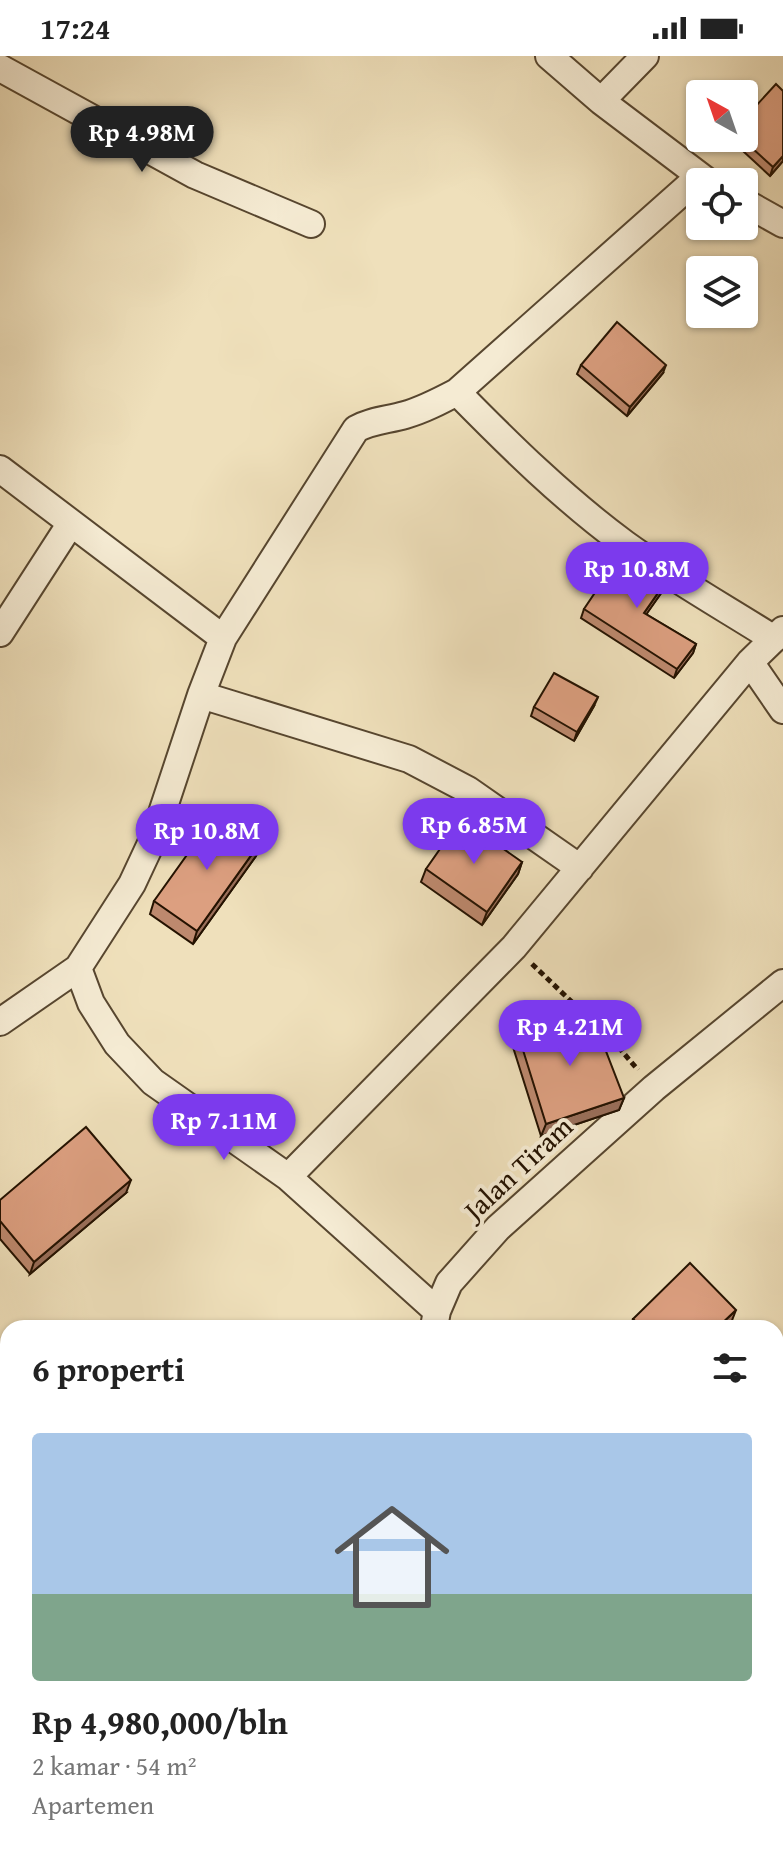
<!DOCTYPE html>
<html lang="id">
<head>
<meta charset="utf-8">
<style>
  :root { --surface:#fff; --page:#f6f6f6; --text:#222; --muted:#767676; --line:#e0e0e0; --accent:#7c3aed }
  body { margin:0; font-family:"Gentium Book Plus",serif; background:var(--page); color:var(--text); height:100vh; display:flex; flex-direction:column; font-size:30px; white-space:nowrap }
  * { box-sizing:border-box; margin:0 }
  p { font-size:26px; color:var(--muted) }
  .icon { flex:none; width:44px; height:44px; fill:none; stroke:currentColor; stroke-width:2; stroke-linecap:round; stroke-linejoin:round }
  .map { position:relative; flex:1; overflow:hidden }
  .side { position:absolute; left:0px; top:1264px; width:784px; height:536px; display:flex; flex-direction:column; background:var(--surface); border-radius:24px 24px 0 0; box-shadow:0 2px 6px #0004 }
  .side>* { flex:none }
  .needle { width:52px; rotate:320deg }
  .tools { position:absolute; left:686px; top:24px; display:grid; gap:16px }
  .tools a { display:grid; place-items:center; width:72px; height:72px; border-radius:8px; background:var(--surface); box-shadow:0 2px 6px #0004; font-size:40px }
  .price { position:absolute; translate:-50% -68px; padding:0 18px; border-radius:28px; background:var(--accent); color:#fff; font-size:26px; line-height:52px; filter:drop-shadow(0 2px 4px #0008) }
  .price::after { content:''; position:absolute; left:50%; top:48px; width:24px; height:18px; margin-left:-12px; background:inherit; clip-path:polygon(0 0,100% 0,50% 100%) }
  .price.current { background:#222; color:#fff }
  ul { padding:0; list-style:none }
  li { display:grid; align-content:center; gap:16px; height:424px; padding:0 32px }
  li+li { border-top:2px solid var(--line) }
  li span { display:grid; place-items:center; height:248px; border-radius:8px; color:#555 }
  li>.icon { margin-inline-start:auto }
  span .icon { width:144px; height:144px; fill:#fffc; stroke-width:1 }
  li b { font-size:34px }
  h2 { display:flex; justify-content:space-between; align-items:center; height:96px; padding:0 32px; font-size:34px }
  .status { display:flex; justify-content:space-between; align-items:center; height:56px; padding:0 40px; background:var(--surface); direction:ltr }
  .status svg { height:22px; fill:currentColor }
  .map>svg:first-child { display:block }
</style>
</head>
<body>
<div class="status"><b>17:24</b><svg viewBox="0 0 49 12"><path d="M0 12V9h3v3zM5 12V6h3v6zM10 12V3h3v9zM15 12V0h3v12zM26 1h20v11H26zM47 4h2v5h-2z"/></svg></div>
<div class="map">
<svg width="783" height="1800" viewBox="0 0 783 1800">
  <rect width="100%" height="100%" fill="#efe0bb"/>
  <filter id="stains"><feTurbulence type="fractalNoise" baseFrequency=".0025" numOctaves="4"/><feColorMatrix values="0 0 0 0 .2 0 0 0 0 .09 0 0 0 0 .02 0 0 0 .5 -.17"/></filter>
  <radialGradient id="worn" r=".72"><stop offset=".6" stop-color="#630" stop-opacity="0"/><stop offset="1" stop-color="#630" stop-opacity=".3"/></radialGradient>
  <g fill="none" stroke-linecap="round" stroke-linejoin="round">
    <defs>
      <path id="minor" d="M549,0L601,45L708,126
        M0,12L195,119L311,168
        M601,45L645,0
        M744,146L783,168
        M457,336C510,390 564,443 625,488C672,522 725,552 774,583
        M0,413L223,582
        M0,577L71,467
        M750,606L783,654
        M201,639L409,703L468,734L580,812
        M78,912L91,947L117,988L153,1026L288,1121L437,1255
        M0,966L78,912L132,828L154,781L201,639L223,582L356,373C372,364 388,364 405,359C423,354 440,345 457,336L699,121
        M288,1121L514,891L750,606L783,574
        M434,1271L437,1255L449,1227L498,1172L654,1032L783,927
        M776,1304L783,1300
        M0,1351L8,1348
        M0,1540L8,1550
        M0,1605L8,1599
        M776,1675L783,1672
        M224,1792L231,1800
        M47,1800L51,1792"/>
    </defs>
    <!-- minor casing -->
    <use href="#minor" stroke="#57462f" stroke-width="30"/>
    <!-- path -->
    <path stroke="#241200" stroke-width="5" stroke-dasharray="6 4" stroke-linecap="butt" d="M532,908L615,987L638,1014"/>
    <!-- minor -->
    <use href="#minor" stroke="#f5ebd3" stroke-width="26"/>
  </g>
  <!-- wall -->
  <path fill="#bd896e" stroke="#241200" stroke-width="2" d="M783,35V105L770,120L730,83V82H744Z
    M581,309L663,317L627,360L577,318Z
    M667,524L664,533L646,558L696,588L693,597L674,622L581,562L584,553Z
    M594,650L574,685L531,660L534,651Z
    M260,787L256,800L193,888L150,858L154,845Z
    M522,806L518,818L482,869L421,826L426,813Z
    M518,978L624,1042L619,1054L541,1080L513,991Z
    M126,1137L30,1218L0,1183V1144Z
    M633,1263L731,1267L726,1272H630Z
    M8,1683V1792H30L26,1800H11L0,1795V1685Z
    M783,1686V1749L776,1724V1689Z"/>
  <!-- shaded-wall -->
  <path fill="#9a6f5a" stroke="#241200" stroke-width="2" d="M783,100V105L770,120L773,111Z
    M666,309L663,317L627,360L630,351Z
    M667,524L664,533L641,566L644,557Z
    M696,588L693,597L674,622L677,613Z
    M598,641L594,650L574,685L577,676Z
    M260,787L256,800L193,888L197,875Z
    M522,806L518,818L482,869L487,856Z
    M624,1042L619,1054L541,1080L546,1068Z
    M131,1124L126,1137L30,1218L34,1206Z
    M736,1254L731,1267L726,1272H717Z
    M642,1792H657L656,1794L646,1800H627Z"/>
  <!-- building -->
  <path fill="#dc9f80" stroke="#241200" stroke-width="2" d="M776,28L783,35V100L773,111L741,82H744V63Z
    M617,266L666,309L630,351L581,309Z
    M623,495L667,524L644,557L696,588L677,613L584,553Z
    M554,617L598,641L577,676L534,651Z
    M217,757L260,787L197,875L154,845Z
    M461,763L522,806L487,856L426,813Z
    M592,959L624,1042L546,1068L518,978Z
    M86,1071L131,1124L34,1206L0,1165V1144Z
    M690,1207L736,1254L717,1272H642L633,1263Z
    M2,1680L8,1683V1784L0,1781V1685Z
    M783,1686V1720L776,1695V1689Z
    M83,1792H160L156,1800H79Z
    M520,1792H642L627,1800H520L517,1794Z"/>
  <g text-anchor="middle" stroke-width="8" stroke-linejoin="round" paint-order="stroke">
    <!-- street labels -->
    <g font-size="28" fill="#241200" stroke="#f5ebd3">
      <text transform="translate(518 1112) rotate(-43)" y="10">Jalan Tiram</text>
    </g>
  </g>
  <rect width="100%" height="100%" filter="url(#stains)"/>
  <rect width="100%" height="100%" fill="url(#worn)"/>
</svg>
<div class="tools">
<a><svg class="needle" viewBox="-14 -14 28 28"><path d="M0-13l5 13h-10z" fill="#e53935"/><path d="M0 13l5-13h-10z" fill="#767676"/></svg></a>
<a><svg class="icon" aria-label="locate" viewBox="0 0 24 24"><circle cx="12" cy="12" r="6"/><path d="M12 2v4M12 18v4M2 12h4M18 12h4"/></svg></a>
<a><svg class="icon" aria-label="layers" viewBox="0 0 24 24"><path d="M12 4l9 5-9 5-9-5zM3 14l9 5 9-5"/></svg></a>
</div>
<b class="price current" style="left:142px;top:118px">Rp 4.98M</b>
<b class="price" style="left:637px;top:554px">Rp 10.8M</b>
<b class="price" style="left:474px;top:810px">Rp 6.85M</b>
<b class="price" style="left:207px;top:816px">Rp 10.8M</b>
<b class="price" style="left:570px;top:1012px">Rp 4.21M</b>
<b class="price" style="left:224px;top:1106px">Rp 7.11M</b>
<section class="side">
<h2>6 properti<svg class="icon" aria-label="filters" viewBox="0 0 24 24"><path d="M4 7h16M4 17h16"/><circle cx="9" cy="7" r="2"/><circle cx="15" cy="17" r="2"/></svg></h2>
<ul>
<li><span style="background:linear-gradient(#a9c7e8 65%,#7fa58c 0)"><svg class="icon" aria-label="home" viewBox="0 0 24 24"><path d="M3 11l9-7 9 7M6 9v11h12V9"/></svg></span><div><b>Rp 4,980,000/bln</b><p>2 kamar · 54 m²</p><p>Apartemen</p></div></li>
</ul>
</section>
</div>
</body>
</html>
